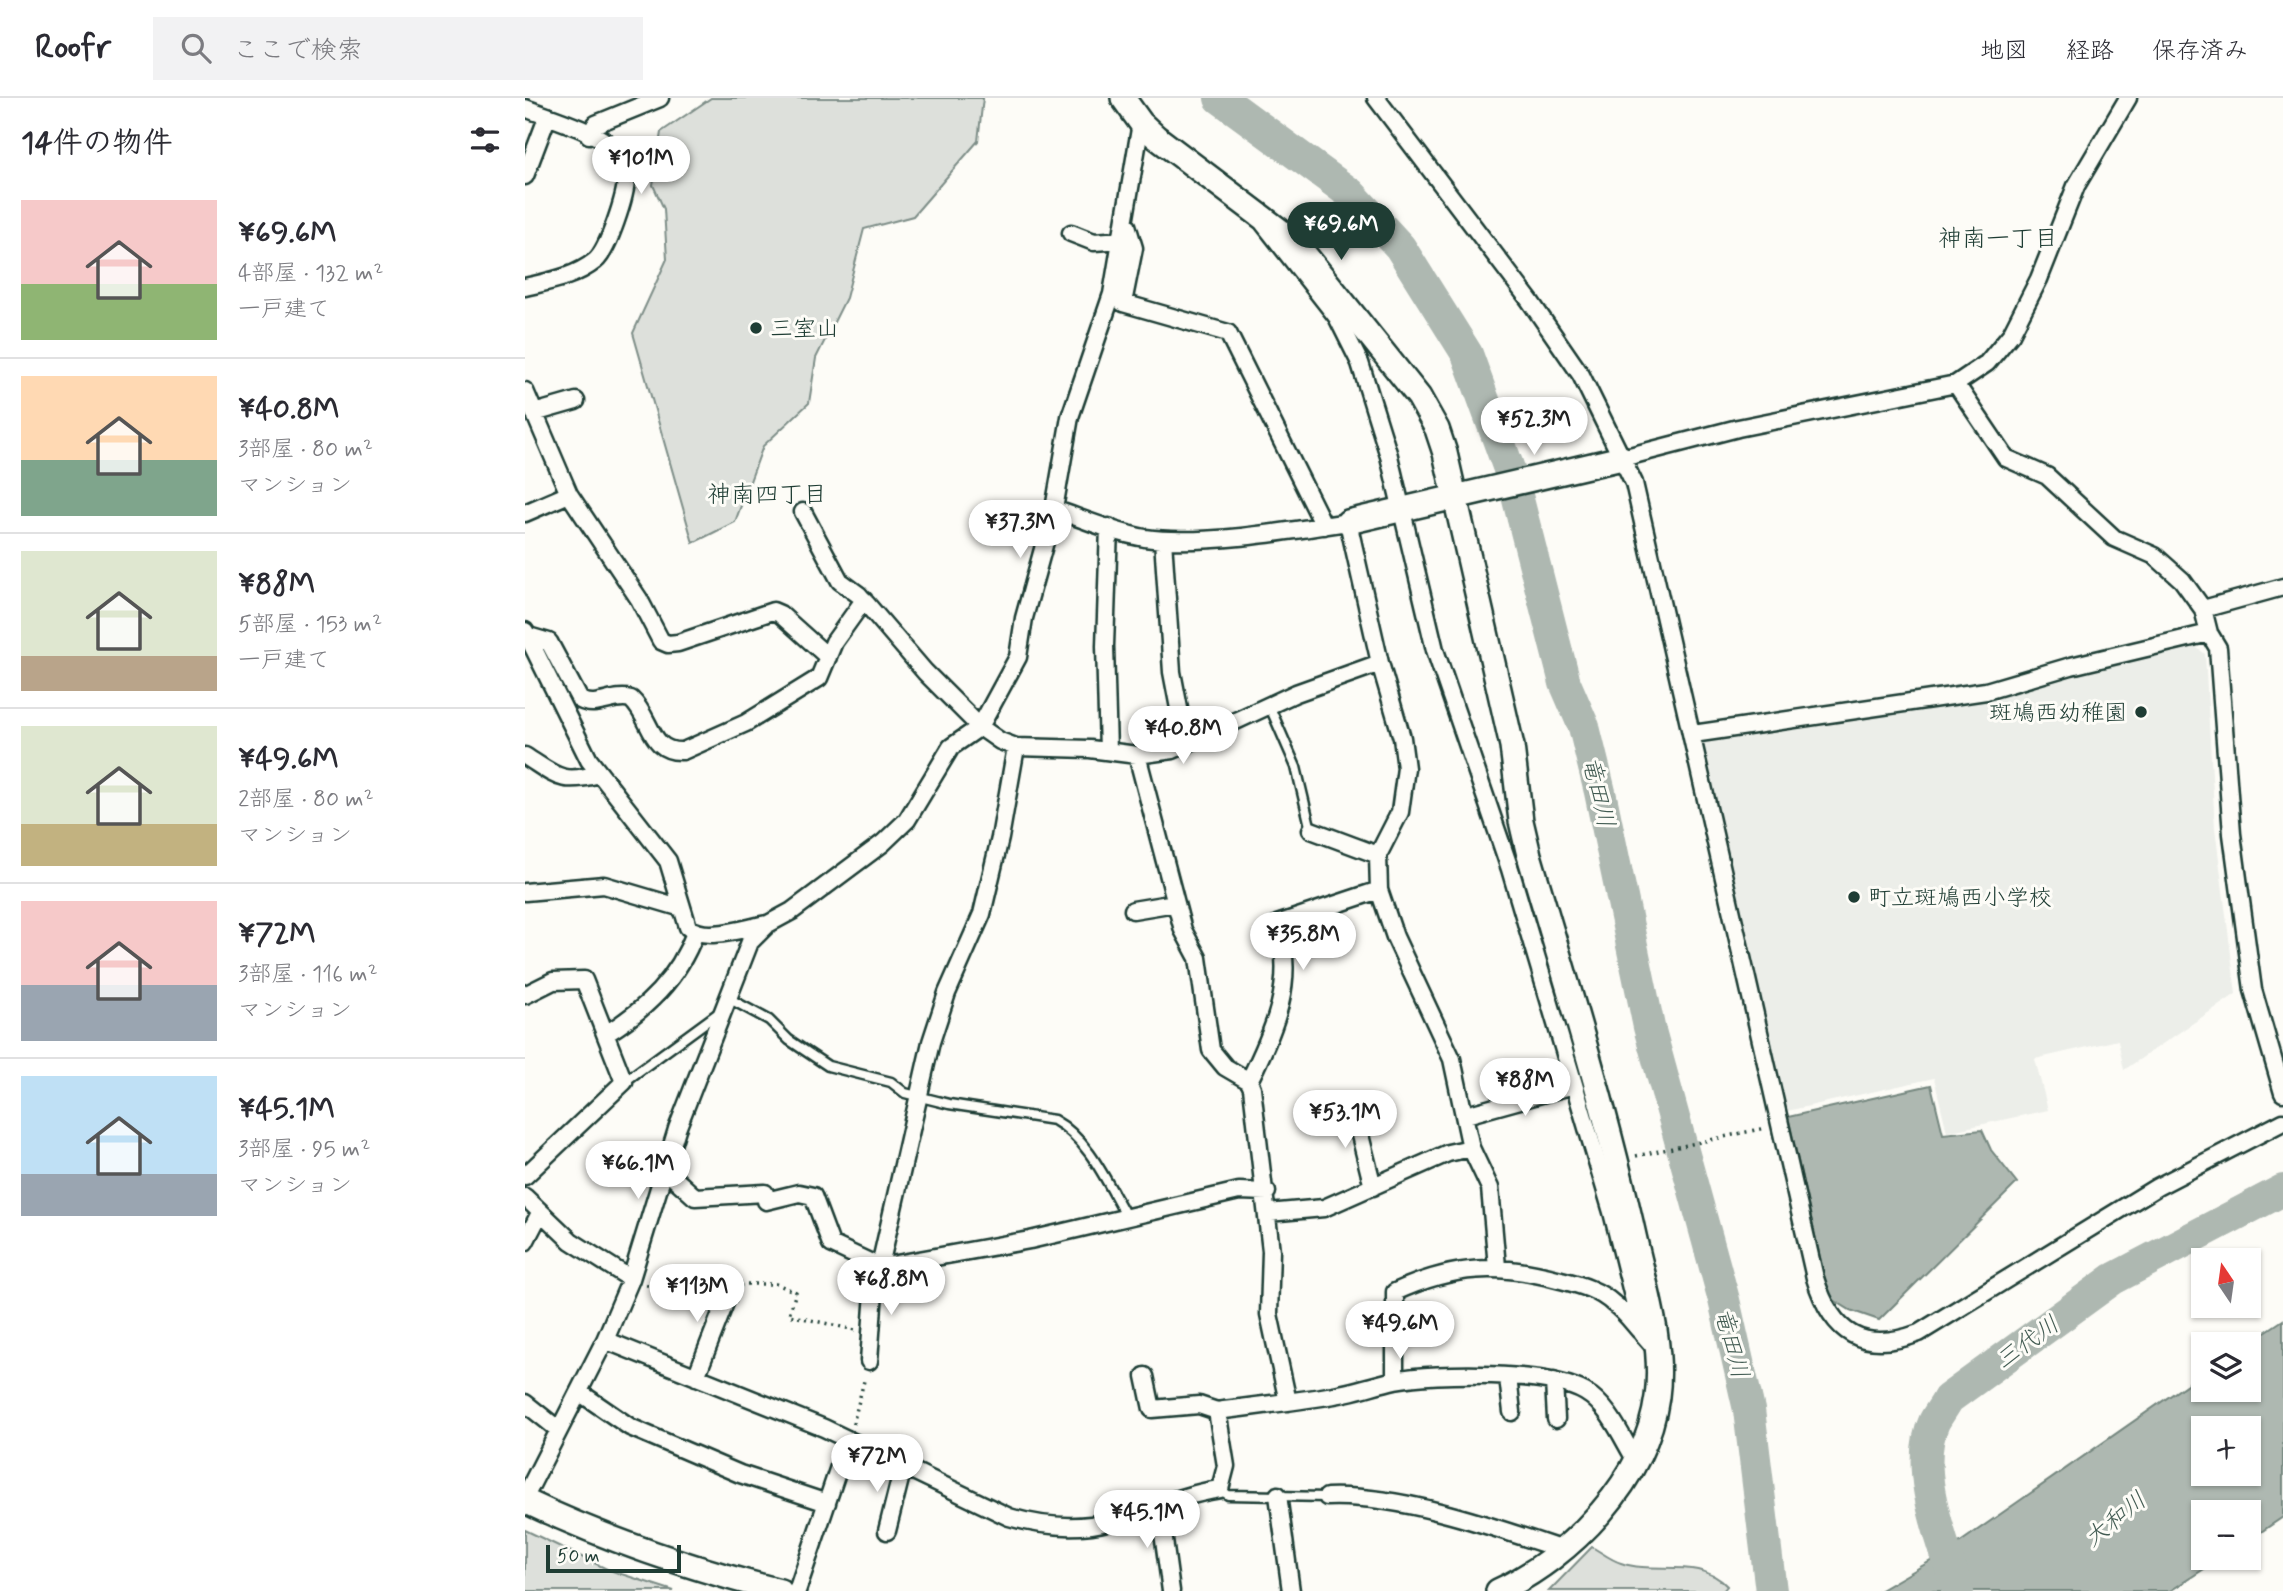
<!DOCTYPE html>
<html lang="ja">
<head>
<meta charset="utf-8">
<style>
  :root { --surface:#fff; --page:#f2f2f3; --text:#2b2b33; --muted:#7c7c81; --line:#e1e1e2; --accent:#1f3d34 }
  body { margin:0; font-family:Mynerve,"Klee One",sans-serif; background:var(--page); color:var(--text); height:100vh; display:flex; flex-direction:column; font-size:26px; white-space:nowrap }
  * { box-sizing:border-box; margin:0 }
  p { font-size:23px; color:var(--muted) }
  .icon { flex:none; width:38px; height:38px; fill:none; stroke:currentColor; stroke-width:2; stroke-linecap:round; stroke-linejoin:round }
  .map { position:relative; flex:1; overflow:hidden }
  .side { display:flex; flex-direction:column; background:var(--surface); width:525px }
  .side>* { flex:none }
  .needle { width:46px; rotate:347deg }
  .tools { position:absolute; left:1666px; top:1150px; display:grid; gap:14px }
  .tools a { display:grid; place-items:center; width:70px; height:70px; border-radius:0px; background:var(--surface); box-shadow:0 2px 5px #0004; font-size:35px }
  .scale { position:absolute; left:21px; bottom:18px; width:135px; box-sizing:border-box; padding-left:7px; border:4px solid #1f3d34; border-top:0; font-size:19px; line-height:24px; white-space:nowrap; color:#1f3d34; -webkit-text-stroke:5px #fdfcf7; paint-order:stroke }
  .price { position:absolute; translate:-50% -60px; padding:0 16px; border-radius:24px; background:#fff; color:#222; font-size:23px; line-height:46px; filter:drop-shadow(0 2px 4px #0008) }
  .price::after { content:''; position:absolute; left:50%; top:42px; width:21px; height:16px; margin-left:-10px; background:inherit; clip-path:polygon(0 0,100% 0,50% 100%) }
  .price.current { background:var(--accent); color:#fff }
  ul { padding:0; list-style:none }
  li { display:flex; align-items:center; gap:21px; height:175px; padding:0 21px }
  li+li { border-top:2px solid var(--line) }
  li span { display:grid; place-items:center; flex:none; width:196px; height:140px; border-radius:0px; color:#555 }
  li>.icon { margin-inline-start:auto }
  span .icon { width:84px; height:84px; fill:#fffc; stroke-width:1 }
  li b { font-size:30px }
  h2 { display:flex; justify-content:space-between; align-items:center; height:84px; padding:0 21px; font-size:30px }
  header { display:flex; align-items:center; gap:42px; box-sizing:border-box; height:98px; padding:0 35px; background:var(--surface); border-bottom:2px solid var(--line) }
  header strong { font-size:33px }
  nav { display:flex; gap:38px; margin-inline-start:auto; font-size:24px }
  .search { width:490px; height:63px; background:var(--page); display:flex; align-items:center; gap:18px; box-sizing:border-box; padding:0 24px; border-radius:0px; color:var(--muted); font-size:26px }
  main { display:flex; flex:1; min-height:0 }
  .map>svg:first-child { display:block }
</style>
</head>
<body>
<header>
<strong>Roofr</strong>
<div class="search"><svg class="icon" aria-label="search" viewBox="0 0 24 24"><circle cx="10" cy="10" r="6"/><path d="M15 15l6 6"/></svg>ここで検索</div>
<nav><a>地図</a><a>経路</a><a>保存済み</a></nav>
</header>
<main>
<section class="side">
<h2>14件の物件<svg class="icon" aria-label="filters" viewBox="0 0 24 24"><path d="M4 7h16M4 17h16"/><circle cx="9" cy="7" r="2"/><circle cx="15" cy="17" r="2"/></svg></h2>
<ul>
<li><span style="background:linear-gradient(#f6c9c9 60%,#8fb573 0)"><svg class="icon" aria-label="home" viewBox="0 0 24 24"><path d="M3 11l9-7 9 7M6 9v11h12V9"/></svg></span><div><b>¥69.6M</b><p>4部屋 · 132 m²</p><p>一戸建て</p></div></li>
<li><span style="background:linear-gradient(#ffd9b3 60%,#7fa58c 0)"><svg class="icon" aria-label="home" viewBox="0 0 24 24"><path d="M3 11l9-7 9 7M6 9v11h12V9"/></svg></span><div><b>¥40.8M</b><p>3部屋 · 80 m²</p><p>マンション</p></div></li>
<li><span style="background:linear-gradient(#dfe7d0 75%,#b9a48a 0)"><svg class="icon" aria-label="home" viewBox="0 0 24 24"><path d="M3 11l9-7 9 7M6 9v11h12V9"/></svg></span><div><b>¥88M</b><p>5部屋 · 153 m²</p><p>一戸建て</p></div></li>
<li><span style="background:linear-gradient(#dfe7d0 70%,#c2b280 0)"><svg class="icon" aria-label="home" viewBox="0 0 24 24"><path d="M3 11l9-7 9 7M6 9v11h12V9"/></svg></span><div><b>¥49.6M</b><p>2部屋 · 80 m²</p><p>マンション</p></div></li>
<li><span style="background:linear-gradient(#f6c9c9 60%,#9aa5b1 0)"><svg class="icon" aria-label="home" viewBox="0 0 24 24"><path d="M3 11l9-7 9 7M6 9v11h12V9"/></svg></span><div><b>¥72M</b><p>3部屋 · 116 m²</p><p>マンション</p></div></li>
<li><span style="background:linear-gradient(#bfe0f5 70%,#9aa5b1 0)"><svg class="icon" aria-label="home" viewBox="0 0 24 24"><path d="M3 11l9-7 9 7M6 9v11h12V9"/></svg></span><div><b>¥45.1M</b><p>3部屋 · 95 m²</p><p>マンション</p></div></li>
</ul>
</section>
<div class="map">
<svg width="1758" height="1493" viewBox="0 0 1758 1493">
  <rect width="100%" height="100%" fill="#fdfcf7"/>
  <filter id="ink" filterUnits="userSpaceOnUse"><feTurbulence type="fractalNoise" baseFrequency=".0143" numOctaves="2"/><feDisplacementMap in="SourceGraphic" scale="14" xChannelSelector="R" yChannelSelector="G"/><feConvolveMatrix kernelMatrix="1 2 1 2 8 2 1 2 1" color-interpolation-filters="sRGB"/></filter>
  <g filter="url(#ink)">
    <!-- built -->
    <path fill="#eceee9" d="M1666,545L1680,556L1690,730L1711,896L1599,972L1593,942L1510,961L1523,1012L1422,1034L1409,980L1262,1013L1177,645L1461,601L1552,573Z"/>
    <!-- green -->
    <path fill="#dde0db" stroke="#7e8e88" stroke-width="2" d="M186,0H458L453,43L388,118L339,131L321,200L291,260L284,305L238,348L210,424L168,445L108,235L142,161L139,111L128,87L136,34Z
      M0,1432L84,1472L149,1493H0Z
      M1067,1449C1076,1454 1086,1462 1096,1465C1131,1477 1174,1458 1202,1488L1198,1493H1024Z"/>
    <!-- water -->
    <path fill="#aeb8b1" stroke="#75877f" stroke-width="2" fill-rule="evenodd" d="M1406,987L1418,1036L1457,1032L1466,1052L1492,1085L1354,1222L1325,1212L1304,1199L1263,1019Z
      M1758,1222V1419L1724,1442V1414H1678V1460H1696L1645,1493H1354L1421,1454L1678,1275V1292H1724L1722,1246ZM1678,1330H1724V1376H1678Z"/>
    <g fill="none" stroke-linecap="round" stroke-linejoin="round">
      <!-- river -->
      <path stroke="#aeb8b1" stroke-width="32" d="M695,0L826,96L875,149L942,256L988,382L1040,585L1059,629L1075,694L1124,929L1199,1202L1224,1312L1246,1493
        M1433,1493C1419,1446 1387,1372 1409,1324C1413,1316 1419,1309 1423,1301L1588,1181L1758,1092"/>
      <defs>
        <path id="lane" d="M744,607L771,669L786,732
          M205,901L244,922L264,942L303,968L366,984L380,995L424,1006L529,1022C564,1041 583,1087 603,1121
          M99,984L196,913
          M695,1391L703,1397L802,1399"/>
        <path id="street" d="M851,0L1005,203L1056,277L1109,385L1290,1180C1307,1236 1338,1256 1394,1235L1632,1089L1758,1024
          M0,10C23,19 78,35 92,54C97,61 100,70 101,79C102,95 83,153 70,163C50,179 25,183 0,189
          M64,37L71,26L135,0
          M0,78L22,20
          M739,126L812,219L835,265L864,358L910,552L985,771L1087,1114L1117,1235L1131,1251
          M602,127L609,150L598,205L703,235L799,428
          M546,135L569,144L597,142
          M1431,286L1481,360L1522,378L1589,440L1630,458L1657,482L1678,511L1684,535
          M0,293L44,396L114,501L136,543L143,546L153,545L248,513L255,516L303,559
          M9,315L51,303
          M1097,360L1213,330L1431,286L1462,265L1486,236L1514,181L1551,88L1603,0
          M529,411C558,421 590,435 620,440C676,448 766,433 823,424L855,565L877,640L881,670L875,714L853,757L854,792L870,839L927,961L946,1050L965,1090L972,1169
          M278,414L315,483L334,497L400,574L455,629L475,643L491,649L565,651L612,657L648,652L771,595L855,565
          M0,415L44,396
          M638,442L647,574L661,647
          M1678,511L1758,489
          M0,533L64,662L143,763L163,829C180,845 222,829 243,826
          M0,537L24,544L55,602C72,611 88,596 106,601C127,620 124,655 158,653L221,625L294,580L309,544L339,502
          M1168,636L1461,593L1546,568L1684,535L1693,550L1707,736L1728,892L1758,995
          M583,653L580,548L584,429
          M612,657L658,832L673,860L686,952L700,969L724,983L727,990L746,1153L744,1216L763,1304
          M0,658C33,679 35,686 75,676
          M786,732L853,757
          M0,794L79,787L157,810
          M608,812L650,805
          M0,897L28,883L59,882L99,984L0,1078
          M81,936C121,911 153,881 170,835
          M724,983C749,933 772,881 752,826L854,792
          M827,1005L848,1089
          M941,1017L1049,987
          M139,1071L170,1099L240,1095L241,1103L274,1095L288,1098L306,1146L355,1169L505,1142L714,1093L742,1094
          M0,1099L46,1143L106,1181
          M743,1115L799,1110L923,1055L946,1050
          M0,1144L15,1115
          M80,1242L299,1330L484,1419C516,1428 553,1432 586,1423C623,1412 656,1397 695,1391L701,1368L692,1313C729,1308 766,1304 803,1298C826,1295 848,1287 870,1282C911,1274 1024,1273 1060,1294C1084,1308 1096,1338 1110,1361
          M344,1263L349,1194L406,944L422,895L457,816L475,740L491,649
          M620,1278L627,1311L674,1307L692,1313
          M171,1279L207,1187
          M983,1279L987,1314
          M870,1282V1194C929,1167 974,1165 1036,1182C1056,1187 1074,1192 1089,1206C1099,1213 1107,1224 1115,1233
          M1029,1283L1031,1321
          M54,1294L105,1329L215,1376L302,1405
          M0,1305L34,1332
          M753,1397L766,1493
          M0,1399L80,1242L106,1181L152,1031L225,844L243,826L267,813L358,745L382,722L426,649L455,629L493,559L499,520L529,411L545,319L587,196L616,25
          M802,1399C875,1396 969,1429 1038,1452
          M634,1406L646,1493
          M362,1433L378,1369
          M272,1493L323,1342"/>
        <path id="secondary" d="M598,0L616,25L631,39L770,144L894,299L912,331L920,355L987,648L996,723L1004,757C1042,885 1081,1011 1110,1142C1121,1191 1139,1247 1132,1299C1121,1382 1046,1459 973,1493
          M823,424L1097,360
          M0,1403C82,1442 168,1471 255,1493"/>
      </defs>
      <!-- lane casing -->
      <use href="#lane" stroke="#1f3d34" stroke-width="13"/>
      <!-- street casing -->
      <use href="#street" stroke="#1f3d34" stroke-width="21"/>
      <!-- secondary casing -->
      <use href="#secondary" stroke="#1f3d34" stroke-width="28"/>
      <!-- path -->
      <path stroke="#1f3d34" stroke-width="3.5" stroke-dasharray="2 5" stroke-linecap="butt" d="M1111,1058L1240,1030
        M222,1186H251L271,1194L264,1217L330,1232
        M121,1187L190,1189
        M328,1326L340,1279"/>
      <!-- lane -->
      <use href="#lane" stroke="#fdfcf7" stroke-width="8"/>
      <!-- street -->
      <use href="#street" stroke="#fdfcf7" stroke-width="16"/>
      <!-- secondary -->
      <use href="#secondary" stroke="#fdfcf7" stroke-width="23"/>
    </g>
  </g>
  <!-- markers -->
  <g fill="#1f3d34" stroke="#fdfcf7" stroke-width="2.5">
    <circle cx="231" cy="230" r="7"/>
    <circle cx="1616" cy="614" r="7"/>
    <circle cx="1329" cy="799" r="7"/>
  </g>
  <g text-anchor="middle" stroke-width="6" stroke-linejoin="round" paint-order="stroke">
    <!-- poi labels -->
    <g font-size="23" fill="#1f3d34" stroke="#fdfcf7" text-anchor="start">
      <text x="245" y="238">三室山</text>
      <text x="1602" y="622" text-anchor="end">斑鳩西幼稚園</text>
      <text x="1343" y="807">町立斑鳩西小学校</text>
    </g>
    <!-- neighbourhood labels -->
    <g font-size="24" fill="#1f3d34" stroke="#fdfcf7">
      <text x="1473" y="148">神南一丁目</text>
      <text x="242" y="404">神南四丁目</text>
    </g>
    <!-- water labels -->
    <g font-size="24" font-style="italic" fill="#435c53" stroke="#fdfcf7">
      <text transform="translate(1074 694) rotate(77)" y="8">竜田川</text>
      <text transform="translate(1502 1244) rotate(-36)" y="8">三代川</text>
      <text transform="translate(1207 1245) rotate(75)" y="8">竜田川</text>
      <text transform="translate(1590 1421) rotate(-39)" y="8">大和川</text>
    </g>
  </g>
</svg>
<div class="tools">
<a><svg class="needle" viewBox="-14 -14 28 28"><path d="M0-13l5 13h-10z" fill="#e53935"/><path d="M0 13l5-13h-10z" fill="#7c7c81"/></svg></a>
<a><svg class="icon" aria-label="layers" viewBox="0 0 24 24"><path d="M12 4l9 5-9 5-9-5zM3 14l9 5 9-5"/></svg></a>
<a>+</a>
<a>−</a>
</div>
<div class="scale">50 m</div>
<b class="price" style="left:116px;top:98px">¥101M</b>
<b class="price current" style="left:816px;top:164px">¥69.6M</b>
<b class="price" style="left:1009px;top:359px">¥52.3M</b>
<b class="price" style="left:495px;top:462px">¥37.3M</b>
<b class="price" style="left:658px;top:668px">¥40.8M</b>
<b class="price" style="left:778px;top:874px">¥35.8M</b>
<b class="price" style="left:1000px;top:1020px">¥88M</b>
<b class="price" style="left:820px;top:1052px">¥53.1M</b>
<b class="price" style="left:113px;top:1103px">¥66.1M</b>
<b class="price" style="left:366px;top:1219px">¥68.8M</b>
<b class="price" style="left:172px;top:1226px">¥113M</b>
<b class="price" style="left:875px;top:1263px">¥49.6M</b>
<b class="price" style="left:352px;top:1396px">¥72M</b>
<b class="price" style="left:622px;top:1452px">¥45.1M</b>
</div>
</main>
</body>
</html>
